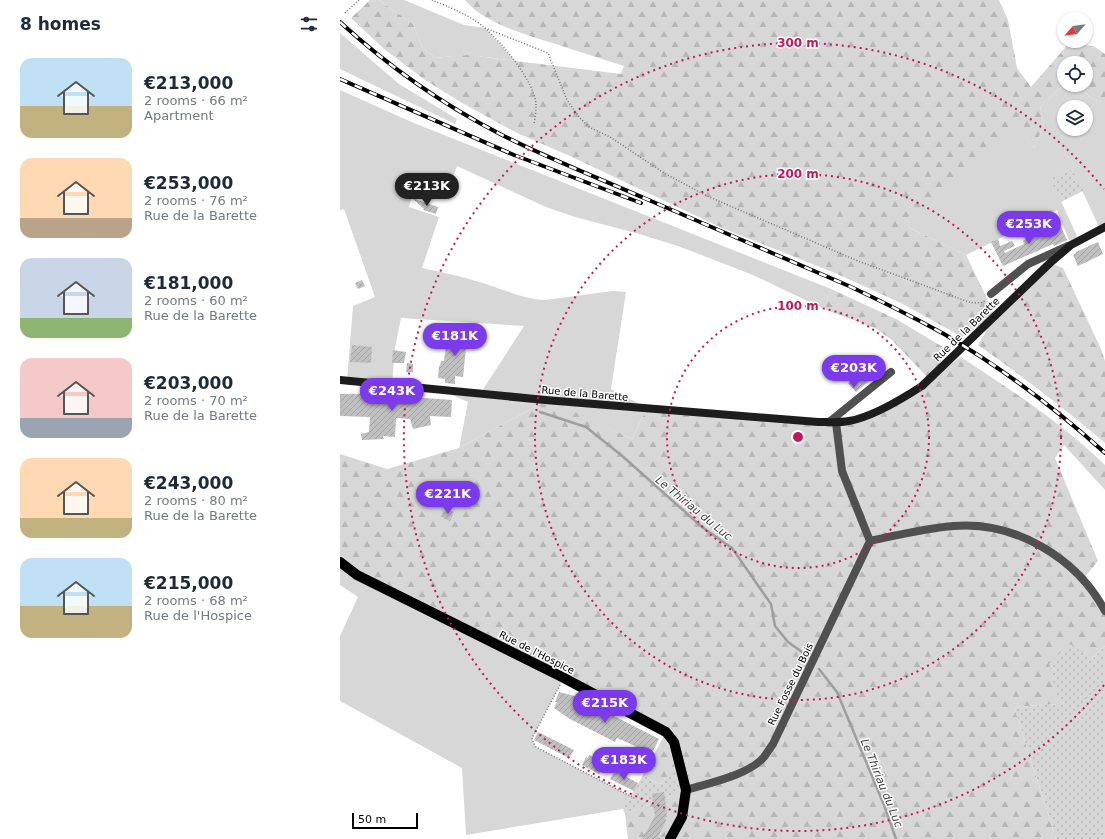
<!DOCTYPE html>
<html lang="en">
<head>
<meta charset="utf-8">
<style>
  :root { --surface:#fff; --page:#f6f6f7; --text:#1f2937; --muted:#747a83; --accent:#7c3aed }
  body { margin:0; font-family:"DejaVu Sans",sans-serif; background:var(--page); color:var(--text); height:100vh; display:flex; flex-direction:column; font-size:15px; white-space:nowrap }
  * { box-sizing:border-box; margin:0 }
  p { font-size:13px; color:var(--muted) }
  .icon { flex:none; width:22px; height:22px; fill:none; stroke:currentColor; stroke-width:2; stroke-linecap:round; stroke-linejoin:round }
  .map { position:relative; flex:1; overflow:hidden }
  .sheet { display:flex; flex-direction:column; background:var(--surface); width:340px }
  .sheet>* { flex:none }
  .needle { width:26px; rotate:242deg }
  .controls { position:absolute; left:717px; top:12px; display:grid; gap:8px }
  .controls a { display:grid; place-items:center; width:36px; height:36px; border-radius:50%; background:var(--surface); box-shadow:0 1px 3px #0004; font-size:20px }
  .scale { position:absolute; left:12px; bottom:10px; width:66px; box-sizing:border-box; padding-left:4px; border:2px solid #000; border-top:0; font-size:11px; line-height:14px; white-space:nowrap; color:#000; -webkit-text-stroke:3px #fff; paint-order:stroke }
  .price { position:absolute; translate:-50% -34px; padding:0 9px; border-radius:14px; background:var(--accent); color:#fff; font-size:13px; line-height:26px; filter:drop-shadow(0 1px 2px #0008) }
  .price::after { content:''; position:absolute; left:50%; top:24px; width:12px; height:9px; margin-left:-6px; background:inherit; clip-path:polygon(0 0,100% 0,50% 100%) }
  .price.selected { background:#222; color:#fff }
  ul { padding:0; list-style:none }
  li { display:flex; align-items:center; gap:12px; height:100px; padding:0 20px }
  li span { display:grid; place-items:center; flex:none; width:112px; height:80px; border-radius:12px; color:#555 }
  li>.icon { margin-inline-start:auto }
  span .icon { width:48px; height:48px; fill:#fffc; stroke-width:1 }
  li b { font-size:17px }
  h2 { display:flex; justify-content:space-between; align-items:center; height:48px; padding:0 20px; font-size:17px }
  main { display:flex; flex:1; min-height:0 }
  .map>svg:first-child { display:block }
</style>
</head>
<body>
<main>
<section class="sheet">
<h2>8 homes<svg class="icon" aria-label="filters" viewBox="0 0 24 24"><path d="M4 7h16M4 17h16"/><circle cx="9" cy="7" r="2"/><circle cx="15" cy="17" r="2"/></svg></h2>
<ul>
<li><span style="background:linear-gradient(#bfe0f5 60%,#c2b280 0)"><svg class="icon" aria-label="home" viewBox="0 0 24 24"><path d="M3 11l9-7 9 7M6 9v11h12V9"/></svg></span><div><b>€213,000</b><p>2 rooms · 66 m²</p><p>Apartment</p></div></li>
<li><span style="background:linear-gradient(#ffd9b3 75%,#b9a48a 0)"><svg class="icon" aria-label="home" viewBox="0 0 24 24"><path d="M3 11l9-7 9 7M6 9v11h12V9"/></svg></span><div><b>€253,000</b><p>2 rooms · 76 m²</p><p>Rue de la Barette</p></div></li>
<li><span style="background:linear-gradient(#c9d6e8 75%,#8fb573 0)"><svg class="icon" aria-label="home" viewBox="0 0 24 24"><path d="M3 11l9-7 9 7M6 9v11h12V9"/></svg></span><div><b>€181,000</b><p>2 rooms · 60 m²</p><p>Rue de la Barette</p></div></li>
<li><span style="background:linear-gradient(#f6c9c9 75%,#9aa5b1 0)"><svg class="icon" aria-label="home" viewBox="0 0 24 24"><path d="M3 11l9-7 9 7M6 9v11h12V9"/></svg></span><div><b>€203,000</b><p>2 rooms · 70 m²</p><p>Rue de la Barette</p></div></li>
<li><span style="background:linear-gradient(#ffd9b3 75%,#c2b280 0)"><svg class="icon" aria-label="home" viewBox="0 0 24 24"><path d="M3 11l9-7 9 7M6 9v11h12V9"/></svg></span><div><b>€243,000</b><p>2 rooms · 80 m²</p><p>Rue de la Barette</p></div></li>
<li><span style="background:linear-gradient(#bfe0f5 60%,#c2b280 0)"><svg class="icon" aria-label="home" viewBox="0 0 24 24"><path d="M3 11l9-7 9 7M6 9v11h12V9"/></svg></span><div><b>€215,000</b><p>2 rooms · 68 m²</p><p>Rue de l'Hospice</p></div></li>
</ul>
</section>
<div class="map">
<svg width="765" height="839" viewBox="0 0 765 839">
  <defs>
    <pattern id="forest-firs" width="22" height="20" patternUnits="userSpaceOnUse"><rect width="22" height="20" fill="#d7d7d7"/><path d="M5 1l3.5 6h-7zM16 11l3.5 6h-7z" fill="#b7b7b7"/></pattern>
    <pattern id="park-dots" width="8" height="8" patternUnits="userSpaceOnUse"><rect width="8" height="8" fill="#d7d7d7"/><path d="M2 2h.1M6 6h.1" fill="none" stroke="#b7b7b7" stroke-width="1.8" stroke-linecap="round"/></pattern>
    <pattern id="building-hatch" width="6" height="6" patternUnits="userSpaceOnUse"><rect width="6" height="6" fill="#c0c0c0"/><path d="M-1 1l2-2M0 6l6-6M5 7l2-2" fill="none" stroke="#a3a3a3"/></pattern>
  </defs>
  <rect width="100%" height="100%" fill="#fff"/>
  <!-- grass -->
  <path fill="#d7d7d7" fill-rule="evenodd" d="M39,0H64L124,25L145,28L175,61C146,57 125,53 96,58L83,49L73,24Z
    M0,33L59,84L117,119L115,124L0,69Z
    M727,85H738C747,94 752,102 765,102V229H760L732,169L711,179L736,234L737,240L731,245L717,210L626,255L570,228L562,221L679,126L694,148L704,125L700,107L719,89ZM724,107H746V129H724Z
    M0,90L74,123L491,289L484,309L413,275L338,246L299,234L235,217L206,207L117,166L110,185L76,181L69,207L99,217L82,268C101,272 120,276 139,282C161,288 182,299 205,300L273,291L286,292L271,389L307,408L292,439L224,408L200,404L119,448L128,402L101,390L140,394L184,326L61,318L55,348L52,385L7,381L13,306L35,297L4,209L0,210Z
    M0,562L224,678L192,738L194,744L196,747L291,796L283,809L126,835L122,768L0,701V636L18,597L0,585Z"/>
  <!-- forest -->
  <path fill="url(#forest-firs)" d="M30,0H39L73,24L83,49L96,58L112,56L128,55L281,74L284,66C262,59 240,52 219,45C190,36 144,24 125,0H659L668,20L677,68L691,87L731,41L755,47L765,54V102C752,102 747,94 738,85H746V63H724V85H727L719,89L700,107L704,125L694,148L679,127L563,221L570,228L626,255L655,315L710,263L723,268L761,349L765,361V443C724,408 682,376 638,345L655,316L622,337L561,303L495,273L382,228L232,157L177,133L122,103L85,80L44,49L11,18Z
    M491,289L556,319L608,350L590,378L621,357C671,390 722,423 765,465V490L724,445L715,458L758,561L743,579L765,611V646L752,659L720,704L674,707L716,839H288L285,814L346,790L327,779L322,783L318,784L303,775L326,732L0,562V454L47,469L119,448L200,404L224,407L292,439L307,408L478,422L526,415L589,379L552,340L535,328L484,309Z"/>
  <!-- park -->
  <path fill="url(#park-dots)" d="M732,169L743,191L721,202L710,179Z
    M730,644L752,659L765,646V839H716L674,707L719,704L709,663Z
    M340,765L346,790L285,814L283,809L303,775L318,784L322,783Z"/>
  <g fill="none" stroke-linecap="round" stroke-linejoin="round">
    <!-- stream -->
    <path stroke="#9e9e9e" stroke-width="2.5" d="M200,412L246,427L281,455L362,527L392,548L431,604L435,626L448,642L462,652
      M479,669L497,692L544,805L556,839"/>
  </g>
  <!-- building -->
  <path fill="url(#building-hatch)" d="M72,198L98,207L96,214L83,210L84,209Z
    M709,224L713,232L721,227L727,240L714,246L713,244L663,266L651,242L658,239L660,246L672,241L675,246L664,251L665,253L684,244L683,241L695,234L694,231Z
    M758,242L763,254L738,266L733,255L736,253V252Z
    M22,280L25,286L18,289L15,283Z
    M110,333L134,337L132,348L126,347L123,377L115,376V384L105,383V379L98,378L99,366H100L101,361H104L107,338H109Z
    M12,345L32,347L31,363L10,362Z
    M53,350L66,352L64,363H52Z
    M506,355L513,363L520,358L523,361L524,359L529,365L526,368L534,377L516,392L508,383L512,380L503,369L493,377L488,370Z
    M67,363L73,364V372H66Z
    M0,394H31L112,400L111,417L90,416L91,425L73,429L70,419L56,418L55,437L43,436L44,439L22,440L21,434L29,432L30,417L0,416Z
    M107,509L114,512L110,521L103,518Z
    M219,692L235,696L319,739L311,755L307,753L304,758L292,751L295,746L277,738L275,742L230,719L214,708L217,702H215Z
    M198,732L234,750L229,758L194,740Z
    M249,755L263,762L262,764H263L259,774L242,765L246,757L248,758Z
    M275,771L298,783L294,791L270,779Z
    M324,792L327,813L325,817L326,821L318,837L322,839H302L315,816L312,794Z"/>
  <g fill="none" stroke-linecap="round" stroke-linejoin="round">
    <defs>
      <path id="primary" d="M0,562L17,575L224,678L326,732L334,742L346,790L342,817L330,839"/>
    </defs>
    <!-- primary casing -->
    <use href="#primary" stroke="#dbdbdb" stroke-width="11"/>
    <!-- path -->
    <path stroke="#727272" stroke-width="1.5" stroke-dasharray="1 2" stroke-linecap="butt" d="M92,0C109,7 132,16 146,29C163,44 195,82 196,105C196,111 195,118 194,124
      M5,13L19,0
      M145,28L208,53L227,100L239,117L249,127L270,137L324,173L367,196L518,261L629,302C634,303 641,304 646,300
      M220,685L192,738L194,744L196,747L294,798"/>
    <!-- street -->
    <path stroke="#505050" stroke-width="8" d="M651,294L688,264L728,246
      M489,422L551,372
      M496,423L502,471L530,541
      M530,541C558,535 586,528 614,526C675,521 737,558 765,611
      M346,790C369,783 409,775 424,757C427,753 430,748 433,744L530,541"/>
    <!-- secondary -->
    <path stroke="#1d1d1d" stroke-width="8" d="M0,380L205,400L478,422C488,422 499,423 509,421C533,417 562,399 582,386L710,263L731,245L765,227"/>
    <!-- primary -->
    <use href="#primary" stroke="#000" stroke-width="10"/>
    <defs>
      <path id="rail" d="M0,22C48,66 102,104 160,134C207,158 256,177 304,198C372,227 441,257 509,286C541,301 573,317 604,334C662,368 715,408 765,453
        M0,79L174,155L301,203"/>
    </defs>
    <!-- rail casing -->
    <use href="#rail" stroke="#000" stroke-width="4"/>
    <!-- rail -->
    <use href="#rail" stroke="#fff" stroke-width="2.5" stroke-dasharray="8" stroke-linecap="butt"/>
  </g>
  <!-- distance rings -->
  <g fill="none" stroke="#c2185b" stroke-width="2" stroke-dasharray="2 4">
    <circle cx="458" cy="437" r="131"/>
    <circle cx="458" cy="437" r="263"/>
    <path d="M764 685A394 394 0 1 1 764 189"/>
  </g>
  <g text-anchor="middle" stroke-width="3" stroke-linejoin="round" paint-order="stroke">
    <!-- street labels -->
    <g font-size="10" fill="#000" stroke="#fff">
      <text transform="translate(626 329) rotate(-44)" y="4">Rue de la Barette</text>
      <text transform="translate(245 393) rotate(5)" y="4">Rue de la Barette</text>
      <text transform="translate(197 652) rotate(27)" y="4">Rue de l'Hospice</text>
      <text transform="translate(450 684) rotate(-64)" y="4">Rue Fosse du Bois</text>
    </g>
    <!-- water labels -->
    <g font-size="11" font-style="italic" fill="#3f3f3f" stroke="#fff">
      <text transform="translate(354 508) rotate(39)" y="4">Le Thiriau du Luc</text>
      <text transform="translate(542 783) rotate(68)" y="4">Le Thiriau du Luc</text>
    </g>
  </g>
  <circle cx="458" cy="437" r="6" fill="#c2185b" stroke="#fff" stroke-width="2"/>
  <g font-size="12" text-anchor="middle" font-weight="bold" fill="#c2185b" stroke="#fff" stroke-width="3" stroke-linejoin="round" paint-order="stroke">
    <text x="458" y="47">300 m</text>
    <text x="458" y="178">200 m</text>
    <text x="458" y="310">100 m</text>
  </g>
</svg>
<div class="controls">
<a><svg class="needle" viewBox="-14 -14 28 28"><path d="M0-13l5 13h-10z" fill="#e53935"/><path d="M0 13l5-13h-10z" fill="#747a83"/></svg></a>
<a><svg class="icon" aria-label="locate" viewBox="0 0 24 24"><circle cx="12" cy="12" r="6"/><path d="M12 2v4M12 18v4M2 12h4M18 12h4"/></svg></a>
<a><svg class="icon" aria-label="layers" viewBox="0 0 24 24"><path d="M12 4l9 5-9 5-9-5zM3 14l9 5 9-5"/></svg></a>
</div>
<div class="scale">50 m</div>
<b class="price selected" style="left:87px;top:207px">€213K</b>
<b class="price" style="left:689px;top:245px">€253K</b>
<b class="price" style="left:115px;top:357px">€181K</b>
<b class="price" style="left:514px;top:389px">€203K</b>
<b class="price" style="left:52px;top:412px">€243K</b>
<b class="price" style="left:108px;top:515px">€221K</b>
<b class="price" style="left:265px;top:724px">€215K</b>
<b class="price" style="left:284px;top:781px">€183K</b>
</div>
</main>
</body>
</html>
